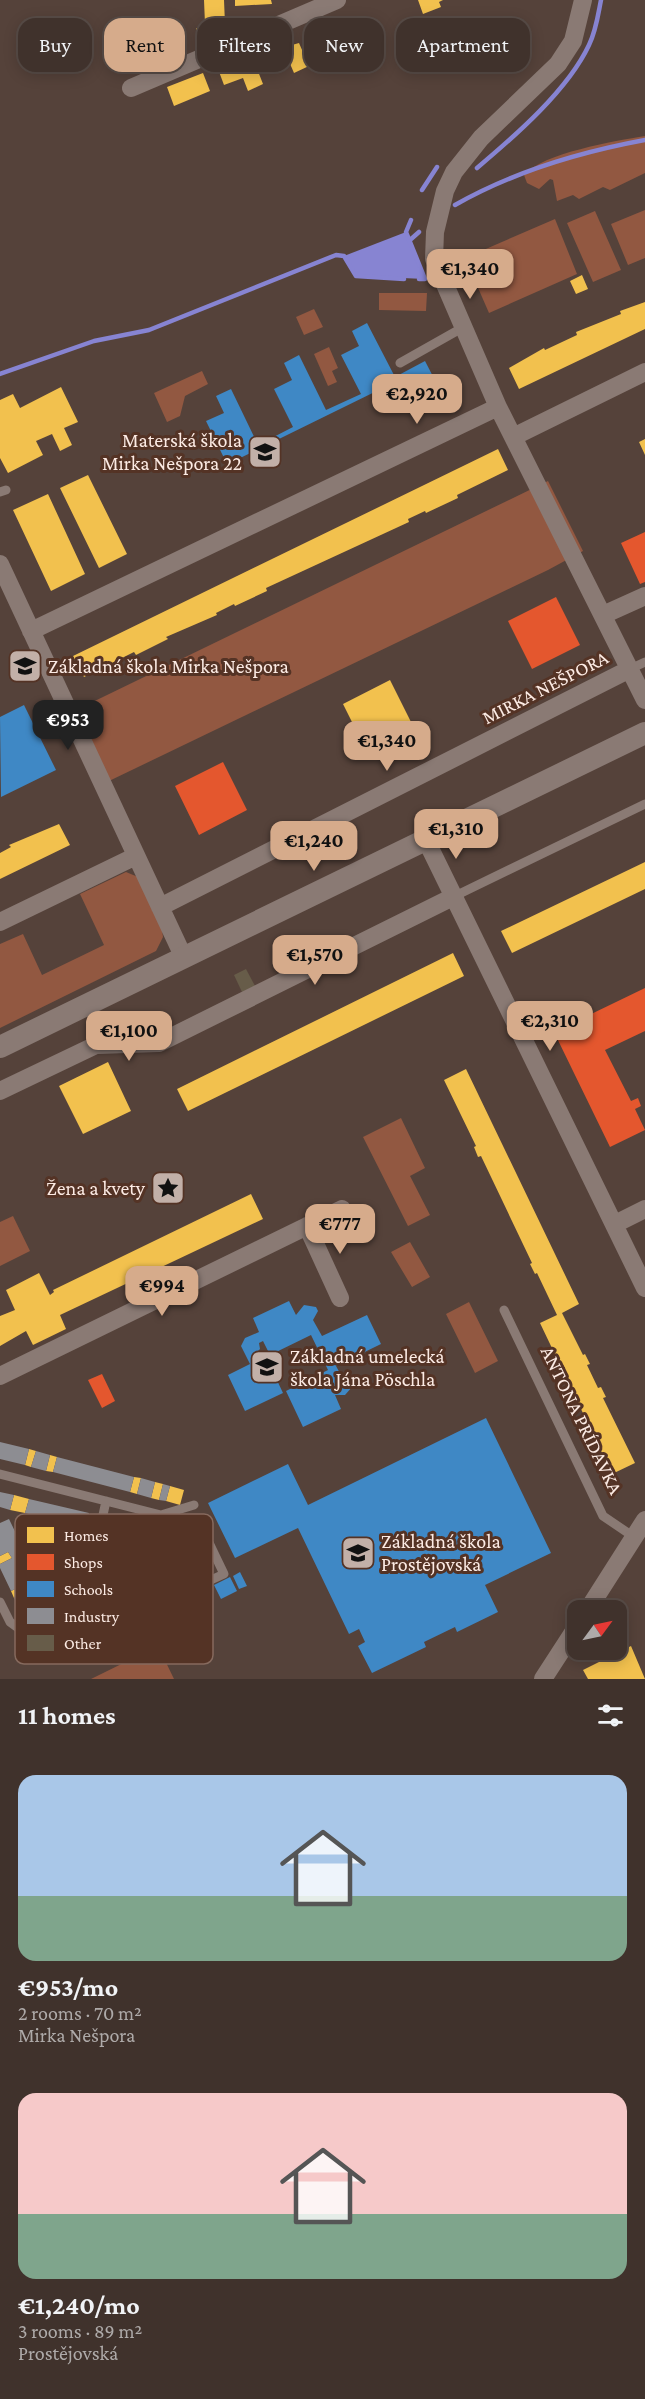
<!DOCTYPE html>
<html lang="en">
<head>
<meta charset="utf-8">
<style>
  :root { --surface:#40322c; --page:#4b3e38; --text:#f1f3f6; --muted:#aeaaa9; --line:#594d48; --accent:#d6ab8b }
  body { margin:0; font-family:"Crimson Pro",serif; background:var(--page); color:var(--text); height:100vh; display:flex; flex-direction:column; font-size:22px; white-space:nowrap }
  * { box-sizing:border-box; margin:0 }
  p { font-size:20px; color:var(--muted) }
  .icon { flex:none; width:33px; height:33px; fill:none; stroke:currentColor; stroke-width:2; stroke-linecap:round; stroke-linejoin:round }
  .map { position:relative; height:1679px; overflow:hidden }
  .details { display:flex; flex-direction:column; background:var(--surface); flex:1 }
  .details>* { flex:none }
  .banner { position:absolute; left:18px; top:18px; width:609px; height:54px; display:flex; gap:12px }
  .needle { width:39px; rotate:57deg }
  .fabs { position:absolute; left:567px; top:1600px; display:grid; gap:12px }
  .fabs a { display:grid; place-items:center; width:60px; height:60px; border-radius:12px; background:var(--surface); box-shadow:0 3px 15px #0003,0 0 0 2px var(--line); font-size:30px }
  .price { position:absolute; translate:-50% -51px; padding:0 14px; border-radius:12px; background:var(--accent); color:#111; font-size:20px; line-height:39px; filter:drop-shadow(0 2px 3px #0008) }
  .price::after { content:''; position:absolute; left:50%; top:36px; width:18px; height:14px; margin-left:-9px; background:inherit; clip-path:polygon(0 0,100% 0,50% 100%) }
  .price.current { background:#222; color:#fff }
  ul { padding:0; list-style:none }
  li { display:grid; align-content:center; gap:12px; height:318px; padding:0 18px }
  li span { display:grid; place-items:center; height:186px; border-radius:18px; color:#555 }
  li>.icon { margin-inline-start:auto }
  span .icon { width:108px; height:108px; fill:#fffc; stroke-width:1 }
  li b { font-size:26px }
  h2 { display:flex; justify-content:space-between; align-items:center; height:72px; padding:0 18px; font-size:26px }
  .chip { padding:0 21px; border-radius:18px; background:var(--surface); box-shadow:0 3px 15px #0003,0 0 0 2px var(--line); font-size:21px; line-height:54px }
  .chip.current { background:var(--accent); color:#111 }
  .map>svg:first-child { display:block }
</style>
</head>
<body>
<div class="map">
<svg width="645" height="1679" viewBox="0 0 645 1679">
  <rect width="100%" height="100%" fill="#55423a"/>
  <!-- green -->
  <path fill="#925841" d="M645,136V173L610,190L603,187L579,199L573,195L557,201L553,180L550,179L539,189L527,183L524,175C543,153 615,141 645,136Z
    M645,210V258L628,265L611,224Z
    M595,211L621,270L593,282L567,223Z
    M555,219L577,274L489,313L465,258Z
    M379,293H427L426,311L379,310Z
    M314,309L323,327L304,335L296,317Z
    M329,347L338,368L332,371L337,382L328,386L314,354Z
    M202,371L208,384L185,396L180,416L167,422L154,393Z
    M548,481L583,551L548,570L109,781L72,712Z
    M126,872L138,877L162,930L163,937L156,951L0,1028V944L23,934L42,975L104,945L80,894Z
    M401,1118L425,1168L410,1176L430,1215L408,1226L363,1137Z
    M13,1216L30,1251L0,1266V1222Z
    M410,1242L430,1277L412,1287L391,1252Z
    M469,1302L498,1361L475,1373L446,1314Z
    M158,1646L174,1679H91Z"/>
  <!-- water -->
  <path fill="#8784d2" d="M406,232L425,279L356,276L344,256Z"/>
  <!-- homes -->
  <path fill="#f2c14e" d="M204,0H224L225,24H205Z
    M235,0H271L272,4L235,6Z
    M418,0H443L439,2L441,7L423,14Z
    M339,20L341,25L348,22L357,45L342,53L337,38L319,46L313,30Z
    M196,28H205L206,36L196,37Z
    M290,40L292,45L299,43L309,66L294,73L288,59L270,66L264,50Z
    M244,58L246,64L254,61L263,84L248,91L243,78L224,85L218,69Z
    M203,73L210,91L174,106L167,87Z
    M582,275L588,289L576,294L570,281Z
    M645,302V329L519,389L509,368L544,348L545,350L577,335L576,332L621,314L620,311Z
    M61,387L78,422L64,428L72,445L60,451L52,434L36,441L43,455L8,473L0,458V400L13,394L20,408Z
    M645,439V455L639,442Z
    M498,449L508,470L457,495L458,498L426,513L425,511L408,519L409,522L266,588L267,591L235,606L234,604L216,613L217,615L166,637L168,639L136,655L134,652L84,677L73,656Z
    M88,475L127,554L99,568L60,488Z
    M48,494L85,574L51,591L13,510Z
    M390,680L414,728L367,752L343,704Z
    M59,824L70,845L0,879V853L11,847L9,845Z
    M645,862V889L512,953L501,931Z
    M453,953L464,976L188,1111L177,1089Z
    M108,1062L131,1111L83,1134L59,1086Z
    M466,1069L579,1304L562,1313L583,1355L585,1354L590,1364L587,1365L598,1388L601,1387L606,1397L603,1398L635,1463L612,1474L540,1323L557,1315L537,1273L535,1274L530,1264L532,1263L481,1156L478,1157L474,1147L476,1146L444,1080Z
    M251,1194L263,1219L60,1315L66,1329L33,1345L26,1331L0,1346V1316L15,1310L6,1290L39,1273L50,1295L54,1292L53,1290Z
    M29,1449L36,1451L31,1467L25,1465Z
    M50,1455L57,1457L53,1472L46,1471Z
    M134,1477L141,1478L137,1494L130,1492Z
    M155,1482L163,1484L159,1500L151,1498Z
    M170,1486L184,1490L180,1505L166,1501Z
    M14,1495L29,1499L25,1513L10,1510Z
    M8,1552L12,1558L0,1564V1556Z
    M24,1585L28,1591L14,1598L11,1591Z
    M631,1646L645,1679H588L583,1670Z"/>
  <!-- shops -->
  <path fill="#e4572e" d="M645,532V582L640,584L621,543Z
    M556,597L580,645L532,669L508,621Z
    M223,762L247,810L199,835L175,786Z
    M645,988V1031L605,1050L631,1101L638,1098L641,1106L635,1109L645,1130L610,1147L554,1032Z
    M102,1374L115,1401L102,1408L88,1380Z"/>
  <!-- schools -->
  <path fill="#3f88c5" d="M367,323L395,377L425,361L440,390L395,412L387,397L399,390L395,382L232,462L230,458L225,460L206,421L224,413L216,396L231,389L258,445L293,427L274,389L292,380L284,363L299,355L326,410L361,394L341,355L359,346L352,331Z
    M24,705L56,770L1,797L0,717Z
    M289,1301L296,1315L304,1305L316,1307L318,1311L313,1320L322,1336L367,1315L381,1344L336,1366L342,1377L350,1381L352,1387L345,1395H335L341,1409L303,1427L286,1391L328,1370L311,1335L270,1355L263,1341L259,1343L260,1349L255,1354L258,1361L266,1357L283,1393L245,1411L228,1375L250,1364L241,1346L245,1338L259,1332L253,1318Z
    M486,1418L551,1553L485,1585L498,1612L457,1632L455,1627L424,1642L426,1647L372,1673L358,1646L365,1642L359,1629L349,1634L298,1528L235,1558L208,1503L288,1464L308,1505Z
    M240,1572L247,1586L239,1589L233,1576Z
    M230,1577L237,1591L221,1599L214,1585Z"/>
  <!-- industry -->
  <path fill="#8d8d92" d="M0,1442L29,1449L25,1465L0,1459Z
    M36,1451L50,1455L46,1471L31,1467Z
    M57,1457L134,1477L130,1492L53,1472Z
    M141,1478L155,1482L151,1498L137,1494Z
    M163,1484L170,1486L166,1501L159,1500Z
    M0,1492L14,1495L10,1510L0,1507Z
    M29,1499L89,1513L86,1524L99,1569L85,1574L72,1528L78,1527L25,1513Z
    M9,1519L50,1604L24,1617L14,1598L28,1591L24,1585L11,1591L0,1568V1564L12,1558L8,1552L0,1556V1523Z"/>
  <g fill="none" stroke-linecap="round" stroke-linejoin="round">
    <!-- stream -->
    <path stroke="#8784d2" stroke-width="4.5" d="M477,168C515,136 568,90 589,45C596,31 598,15 601,0
      M422,190L437,167
      M455,205C513,172 580,152 645,140
      M411,220L406,232L425,279H419
      M410,240L419,232
      M0,374L94,341L149,330L336,255L344,256L356,276L404,279"/>
  </g>
  <!-- building -->
  <path fill="#675c49" d="M246,969L255,986L242,992L234,975Z"/>
  <g fill="none" stroke-linecap="round" stroke-linejoin="round">
    <!-- service -->
    <path stroke="#8a7a74" stroke-width="9" d="M400,363L462,328
      M0,492L6,490
      M630,669L645,662
      M455,896L645,804
      M504,1310L603,1516L634,1537
      M0,1474L161,1515
      M32,1532L67,1613
      M115,1573L126,1565L161,1515L194,1505
      M116,1586L169,1599L224,1574L200,1524
      M0,1602L10,1622L28,1635L116,1586L103,1515L106,1501"/>
    <!-- minor -->
    <path stroke="#8a7a74" stroke-width="18" d="M131,88L337,0
      M498,407L434,259L435,232L445,191L454,172L481,138L558,64L573,41L583,0
      M513,437L645,372
      M0,564L184,958
      M603,615L645,596
      M31,631L498,407L645,700
      M426,840L645,1288
      M160,907L630,669
      M0,922L136,856
      M0,1091L96,1045L159,1043L455,896
      M615,1224L645,1209
      M307,1226L340,1298
      M0,1376L342,1209
      M587,1611L645,1520
      M543,1679L578,1625"/>
    <!-- tertiary -->
    <path stroke="#8a7a74" stroke-width="22" d="M0,1047L645,733"/>
  </g>
  <!-- icons -->
  <defs>
    <symbol id="school-square" viewBox="-11 -11 22 22"><rect x="-9" y="-9" width="18" height="18" rx="4" fill="#c2b0a8" stroke="#543325"/><path d="M0-5L7-2L0 1L-7-2ZM-4 1L0 2.5L4 1V4Q0 6-4 4Z" fill="#111"/></symbol>
    <symbol id="sight-square" viewBox="-11 -11 22 22"><rect x="-9" y="-9" width="18" height="18" rx="4" fill="#c2b0a8" stroke="#543325"/><path d="M0-6L1.8-2.2L6-1.7L2.9 1.2L3.7 5.4L0 3.3L-3.7 5.4L-2.9 1.2L-6-1.7L-1.8-2.2Z" fill="#111"/></symbol>
  </defs>
  <g fill-rule="evenodd">
    <use href="#school-square" x="246" y="433" width="38" height="38"/>
    <use href="#school-square" x="6" y="647" width="38" height="38"/>
    <use href="#sight-square" x="149" y="1169" width="38" height="38"/>
    <use href="#school-square" x="248" y="1348" width="38" height="38"/>
    <use href="#school-square" x="339" y="1534" width="38" height="38"/>
  </g>
  <g text-anchor="middle" stroke-width="6" stroke-linejoin="round" paint-order="stroke">
    <!-- poi labels -->
    <g font-size="20" fill="#fcebe4" stroke="#543325" text-anchor="start">
      <text x="242" y="447" text-anchor="end">Materská škola<tspan x="242" dy="23">Mirka Nešpora 22</tspan></text>
      <text x="48" y="673">Základná škola Mirka Nešpora</text>
      <text x="145" y="1195" text-anchor="end">Žena a kvety</text>
      <text x="290" y="1363">Základná umelecká<tspan x="290" dy="23">škola Jána Pöschla</tspan></text>
      <text x="381" y="1548">Základná škola<tspan x="381" dy="23">Prostějovská</tspan></text>
    </g>
    <!-- street labels -->
    <g font-size="20" fill="#fcebe4" stroke="#543325">
      <text transform="translate(545 687) rotate(-27)" y="7">MIRKA NEŠPORA</text>
      <text transform="translate(582 1420) rotate(64)" y="7">ANTONA PRÍDAVKA</text>
    </g>
  </g>
  <!-- legend -->
  <rect x="15" y="1514" width="198" height="150" rx="9" fill="#543325" stroke="#866a5e" stroke-width="1.5"/>
  <rect x="27" y="1527" width="27" height="16" fill="#f2c14e"/>
  <rect x="27" y="1554" width="27" height="16" fill="#e4572e"/>
  <rect x="27" y="1581" width="27" height="16" fill="#3f88c5"/>
  <rect x="27" y="1608" width="27" height="16" fill="#8d8d92"/>
  <rect x="27" y="1635" width="27" height="16" fill="#675c49"/>
  <g font-size="16" fill="#fcebe4">
    <text x="64" y="1541">Homes</text>
    <text x="64" y="1568">Shops</text>
    <text x="64" y="1595">Schools</text>
    <text x="64" y="1622">Industry</text>
    <text x="64" y="1649">Other</text>
  </g>
</svg>
<div class="fabs">
<a><svg class="needle" viewBox="-14 -14 28 28"><path d="M0-13l5 13h-10z" fill="#e53935"/><path d="M0 13l5-13h-10z" fill="#aeaaa9"/></svg></a>
</div>
<b class="price" style="left:470px;top:300px">€1,340</b>
<b class="price" style="left:417px;top:425px">€2,920</b>
<b class="price current" style="left:68px;top:751px">€953</b>
<b class="price" style="left:387px;top:772px">€1,340</b>
<b class="price" style="left:456px;top:860px">€1,310</b>
<b class="price" style="left:314px;top:872px">€1,240</b>
<b class="price" style="left:315px;top:986px">€1,570</b>
<b class="price" style="left:550px;top:1052px">€2,310</b>
<b class="price" style="left:129px;top:1062px">€1,100</b>
<b class="price" style="left:340px;top:1255px">€777</b>
<b class="price" style="left:162px;top:1317px">€994</b>
<div class="banner">
<a class="chip">Buy</a>
<a class="chip current">Rent</a>
<a class="chip">Filters</a>
<a class="chip">New</a>
<a class="chip">Apartment</a>
</div>
</div>
<section class="details">
<h2>11 homes<svg class="icon" aria-label="filters" viewBox="0 0 24 24"><path d="M4 7h16M4 17h16"/><circle cx="9" cy="7" r="2"/><circle cx="15" cy="17" r="2"/></svg></h2>
<ul>
<li><span style="background:linear-gradient(#a9c7e8 65%,#7fa58c 0)"><svg class="icon" aria-label="home" viewBox="0 0 24 24"><path d="M3 11l9-7 9 7M6 9v11h12V9"/></svg></span><div><b>€953/mo</b><p>2 rooms · 70 m²</p><p>Mirka Nešpora</p></div></li>
<li><span style="background:linear-gradient(#f6c9c9 65%,#7fa58c 0)"><svg class="icon" aria-label="home" viewBox="0 0 24 24"><path d="M3 11l9-7 9 7M6 9v11h12V9"/></svg></span><div><b>€1,240/mo</b><p>3 rooms · 89 m²</p><p>Prostějovská</p></div></li>
</ul>
</section>
</body>
</html>
